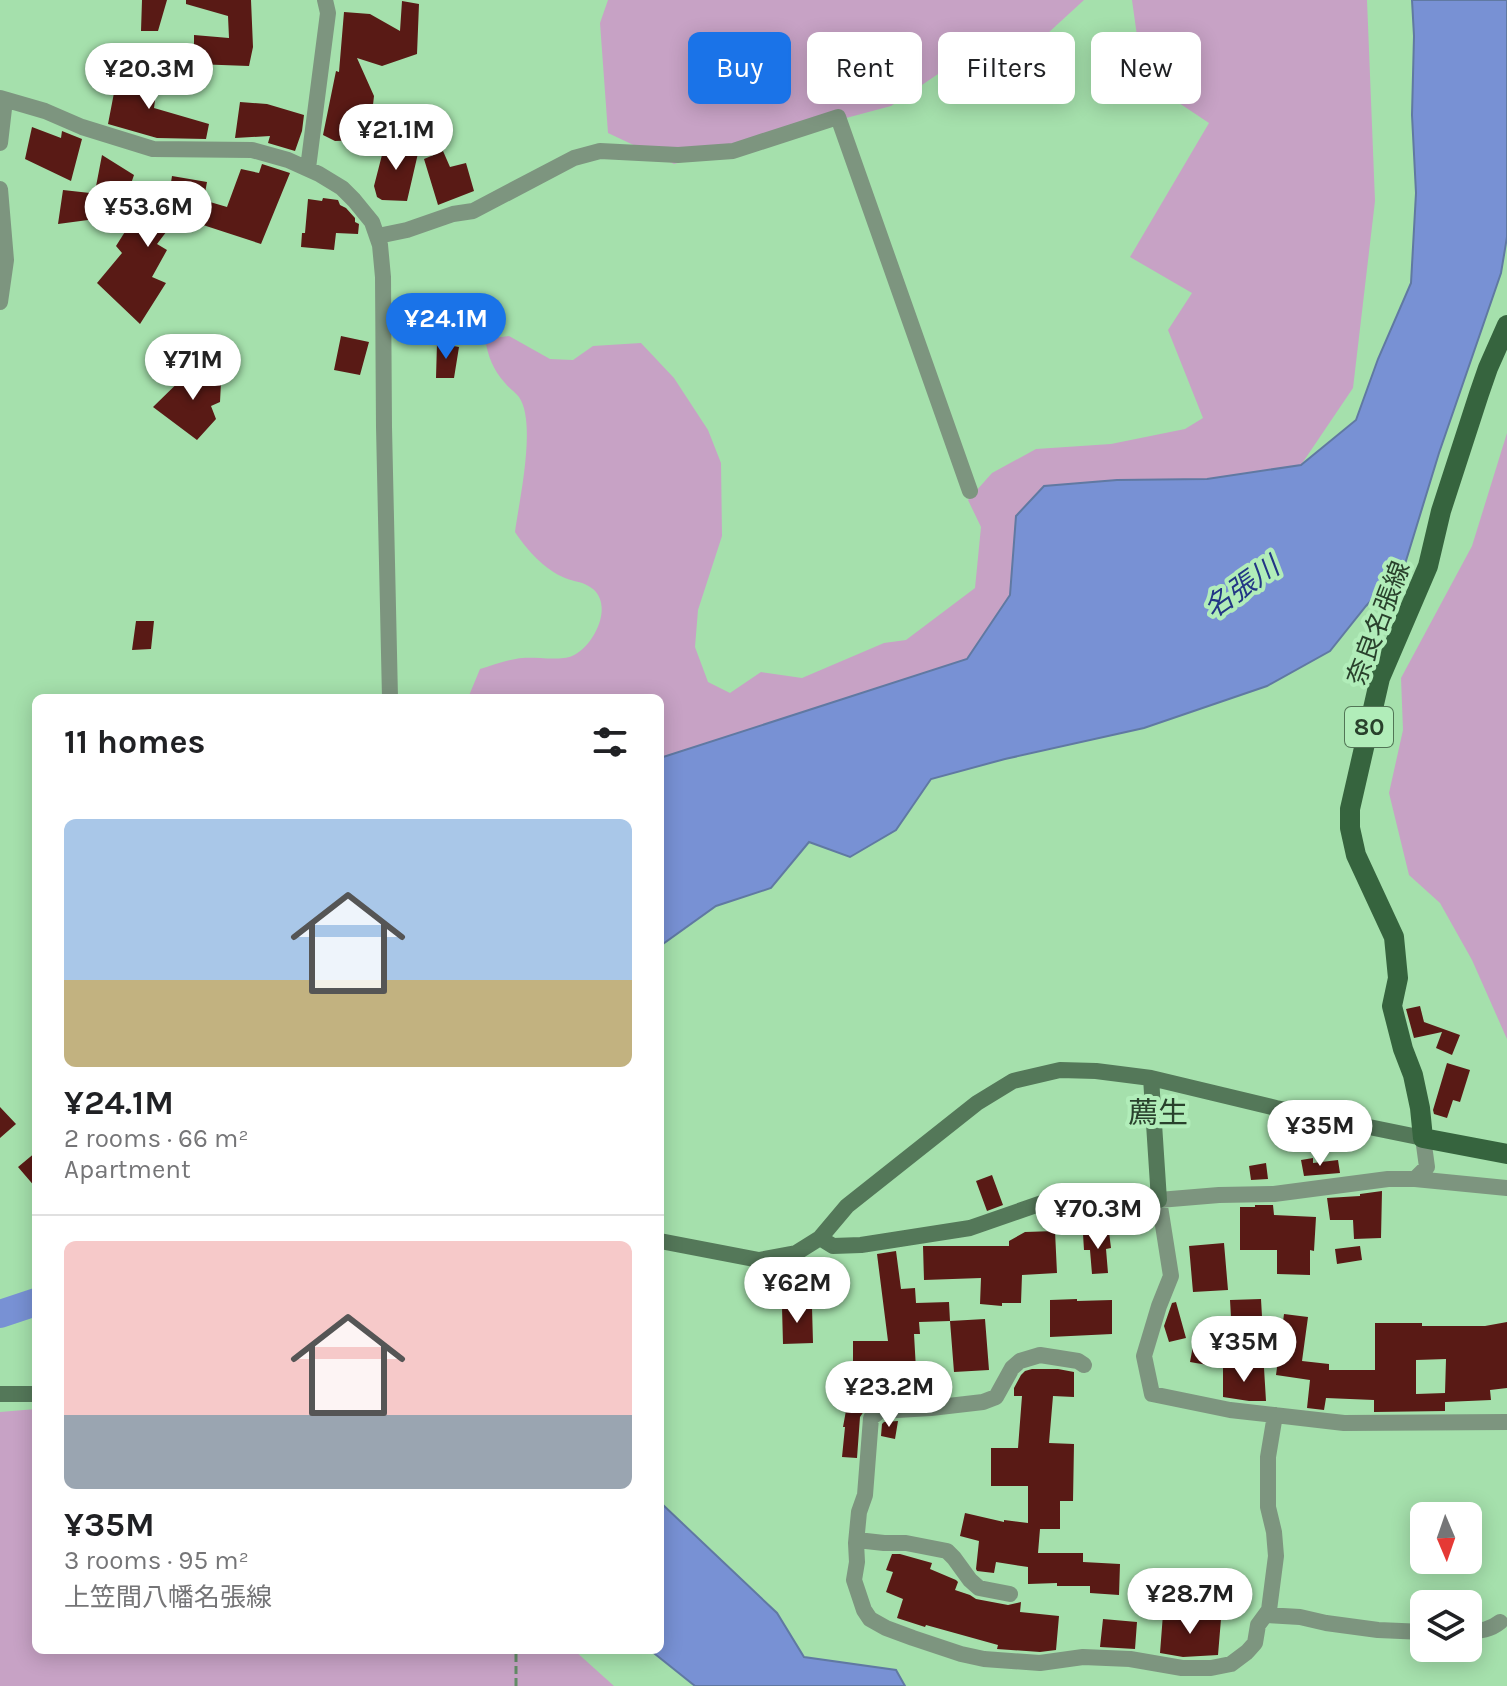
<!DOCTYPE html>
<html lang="en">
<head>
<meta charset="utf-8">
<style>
  :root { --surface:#fff; --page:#f2f2f2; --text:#202124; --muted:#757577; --line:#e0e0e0; --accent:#1a73e8 }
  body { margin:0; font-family:Karla,"Noto Sans JP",sans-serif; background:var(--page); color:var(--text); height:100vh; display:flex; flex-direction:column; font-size:30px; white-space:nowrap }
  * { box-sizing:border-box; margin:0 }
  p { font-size:26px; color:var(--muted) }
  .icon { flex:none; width:44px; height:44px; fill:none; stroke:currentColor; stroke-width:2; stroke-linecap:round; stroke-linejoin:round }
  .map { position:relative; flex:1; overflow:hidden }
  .drawer { position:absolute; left:32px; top:694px; width:632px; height:960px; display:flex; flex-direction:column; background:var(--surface); border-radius:12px; box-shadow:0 4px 20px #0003 }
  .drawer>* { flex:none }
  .guide { position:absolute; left:688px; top:32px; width:698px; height:72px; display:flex; gap:16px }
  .needle { width:52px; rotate:178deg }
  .buttons { position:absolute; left:1410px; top:1502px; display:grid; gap:16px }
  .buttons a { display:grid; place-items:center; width:72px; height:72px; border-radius:12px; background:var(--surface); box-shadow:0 4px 20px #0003; font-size:40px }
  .price { position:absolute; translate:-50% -68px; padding:0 18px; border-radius:28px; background:#fff; color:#222; font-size:26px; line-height:52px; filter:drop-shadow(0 2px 4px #0008) }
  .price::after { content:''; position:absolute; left:50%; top:48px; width:24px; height:18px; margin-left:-12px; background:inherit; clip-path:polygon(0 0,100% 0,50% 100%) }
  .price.on { background:var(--accent); color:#fff }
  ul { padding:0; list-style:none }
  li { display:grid; align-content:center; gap:16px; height:424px; padding:0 32px }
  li+li { border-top:2px solid var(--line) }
  li span { display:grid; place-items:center; height:248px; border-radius:12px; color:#555 }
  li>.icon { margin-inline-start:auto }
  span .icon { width:144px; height:144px; fill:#fffc; stroke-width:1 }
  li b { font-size:34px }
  h2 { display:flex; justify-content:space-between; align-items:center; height:96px; padding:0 32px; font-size:34px }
  .pill { padding:0 28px; border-radius:12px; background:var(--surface); box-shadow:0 4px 20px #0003; font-size:28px; line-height:72px }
  .pill.on { background:var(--accent); color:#fff }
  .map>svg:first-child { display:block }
</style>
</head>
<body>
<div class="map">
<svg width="1507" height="1686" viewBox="0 0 1507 1686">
  <rect width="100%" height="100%" fill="#a5e0ac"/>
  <!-- green -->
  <path fill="#c7a2c5" d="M608,0H1084L1035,45L988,40L891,106L674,164L608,133L600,23Z
    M1132,0H1367L1375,201L1353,388L1301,465L1207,479L1117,480L1016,516L1010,595L967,659L660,758V698H468L480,669C494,665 509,659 523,658C536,657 561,661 572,656C593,647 614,607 593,589C583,581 574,582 565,578C545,570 526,549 515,532C519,501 537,423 519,397C515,392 509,388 505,383C493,370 488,356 485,339L509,336L550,359L573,360L593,346L641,343L674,378L708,430L721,463L722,536L698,610L695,647L708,682L730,693L761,672L802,678L884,643L906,640L975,588L981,527L968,500L992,473L1036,449L1111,444L1185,429L1203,418L1168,330L1192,293L1130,257L1209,123L1143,79Z
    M1507,433V1039L1472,960L1440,903L1409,875L1389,793L1403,730L1401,678L1472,546Z
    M36,1409V1650H574L614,1686H0V1412Z"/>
  <!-- water -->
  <path fill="#7891d4" stroke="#6079a2" stroke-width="2" d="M1412,0H1507V237L1501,273L1439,453L1405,564L1366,606L1330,651L1267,686L1144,728L1005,759L931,779L896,830L850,857L809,842L771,888L716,906L660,946V758L967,659L1010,595L1016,516L1044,486L1117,480L1207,479L1301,465L1356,420L1378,359L1411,283L1416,193L1412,115L1414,36Z
    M660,1492L662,1504L777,1613L804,1657L896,1670L905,1686H695L650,1650H660Z"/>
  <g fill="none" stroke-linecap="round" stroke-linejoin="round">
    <!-- river -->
    <path stroke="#7891d4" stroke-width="28" d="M0,1314L36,1302"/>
  </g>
  <!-- building -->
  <path fill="#591a15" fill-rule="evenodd" d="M142,0H167L158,31H141Z
    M186,0H251L253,47L249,66L194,64V35L229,38L228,16L186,4Z
    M402,1L419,4L417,54L382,66L357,58L374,96L369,140L335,141L323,135L336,71L339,72L344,12L370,14L400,31Z
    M118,72L158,77L154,108L209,124L206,139L157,138L108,124Z
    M240,102L267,104L304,115L302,131L295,151L268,143L270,136L235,138Z
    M32,127L61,138L62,131L82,139L71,181L25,159Z
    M396,141L419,149L407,201L382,200L377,197L374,186L383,151Z
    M443,151L450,167L466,163L474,191L438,205L424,159Z
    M102,155L134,175L123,207L93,202Z
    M262,164L290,173L261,244L203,225L210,202L227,207L241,169L259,173Z
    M172,176L207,182L202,209L186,206L157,244L167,250L152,277L166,283L140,324L97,283L122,253L116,246L128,227L153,197L167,208Z
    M63,190L90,193L88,220L58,224Z
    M323,198L338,200L340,205L346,208L355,218V222L359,224L358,234L336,233L334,250L301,247L302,233H305L308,199L322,201Z
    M341,336L369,342L360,375L334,370Z
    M437,343L459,347L454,378H436Z
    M211,363L221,383L220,402L211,406L216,419L197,440L153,407L196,365L204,377Z
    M136,621H154L151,649L132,650Z
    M1420,1006L1424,1022L1460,1035L1452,1055L1436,1048L1442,1032L1414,1038L1406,1009Z
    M1447,1063L1470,1070L1460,1102L1453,1100L1447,1118L1434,1114L1433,1110Z
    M0,1107L16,1124L0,1138Z
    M36,1152V1188L18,1167Z
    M1313,1158V1163L1338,1160L1340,1173L1304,1176L1301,1160Z
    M1266,1163L1268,1179L1251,1180L1249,1166Z
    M992,1175L1003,1205L987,1211L976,1181Z
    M1382,1191L1381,1238L1354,1239L1353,1220H1330L1327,1198L1360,1196V1194Z
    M1255,1205H1273L1274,1215L1316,1217L1314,1251L1310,1250V1275L1277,1274V1250H1240V1207H1255Z
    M1055,1231L1057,1273L1022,1275L1021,1303H1002V1306L980,1304L981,1278L924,1280L923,1246H1009V1241L1025,1232Z
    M1109,1232L1111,1248L1106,1249L1108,1273L1092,1274L1090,1250H1084L1083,1234Z
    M1224,1243L1228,1290L1193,1292L1189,1246Z
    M1360,1246L1362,1260L1337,1264L1335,1249Z
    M896,1251L901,1289L915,1288L916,1303L949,1302L950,1321L919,1322L920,1334H914L917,1387L895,1389L894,1370L869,1369L871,1391L853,1392V1341H888L877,1254Z
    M1077,1299V1301L1112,1300V1334L1050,1337V1300Z
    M1261,1299L1263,1334L1232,1335L1230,1300Z
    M1176,1302L1186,1338L1169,1342L1164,1326L1172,1303Z
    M782,1307H812L813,1343L783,1344Z
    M1284,1314L1308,1317L1302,1361L1329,1364V1370H1375V1323H1422V1326H1485L1507,1322V1388L1490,1390L1491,1400L1445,1402V1411L1374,1412V1400L1326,1398L1324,1410L1307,1408L1310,1380L1276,1375ZM1446,1359L1445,1393L1416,1394V1360Z
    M985,1319L989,1370L954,1372L950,1321Z
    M1193,1346L1216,1350L1213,1366L1190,1362Z
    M1223,1368H1264L1266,1401H1249L1223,1397Z
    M1032,1369H1058L1074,1372V1397L1053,1396L1049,1443L1074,1444L1073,1501H1060V1529H1040L1038,1553H1083V1562L1120,1564L1119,1595L1090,1593V1586H1057V1583L1028,1584V1567L996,1562L994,1573L977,1571L976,1569L979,1541L960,1536L965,1513L1004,1522V1520L1028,1523V1486H991V1448H1018L1022,1396H1014V1388L1021,1375L1025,1371Z
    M934,1386L935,1397L915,1398L917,1387Z
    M847,1405L866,1408L860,1417L857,1458L842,1457L845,1427H843Z
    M898,1421L895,1439L881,1436L882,1424L884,1422Z
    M892,1554H900L932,1563L930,1569L956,1580L958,1582L955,1590L970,1595L976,1599L1008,1605L1021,1602L1020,1612L1059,1616L1056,1650L1040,1652L997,1649L998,1645L926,1625L925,1627L897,1618L903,1599L886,1592L893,1572L886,1570Z
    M1163,1614L1221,1619L1218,1655L1183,1657L1160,1653Z
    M1103,1619L1137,1622L1135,1649L1100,1647Z"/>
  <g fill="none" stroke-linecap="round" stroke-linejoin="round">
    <!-- path -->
    <path stroke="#638b67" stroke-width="3" stroke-dasharray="8 4" stroke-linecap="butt" d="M1093,1211L1095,1227
      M516,1686V1650"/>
    <!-- minor -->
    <path stroke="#7d957f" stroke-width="16" d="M0,98L45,111L82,127L153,149L252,150L288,160L319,174L342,188L354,200L372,222L380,245L383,277L384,427L390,698
      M0,143L5,100
      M308,168L328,13L325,0
      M0,189L6,260L0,302
      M378,236L407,230L453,214L473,211L574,158L600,151L678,155L733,151L838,117L970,491
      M1415,1179L1427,1167L1423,1138
      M1507,1188L1415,1179H1388L1274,1194L1219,1195L1159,1200L1171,1276L1159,1306L1144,1356L1152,1394L1230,1410L1344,1423L1507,1422
      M1084,1365L1078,1361L1040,1355L1020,1361L1012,1368L996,1397L983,1402L931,1408L880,1411L871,1418L865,1495L859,1512L856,1543L857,1562L854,1580L864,1610L870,1619L886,1628L913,1638L961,1654L984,1659L1040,1663L1083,1657L1130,1659L1182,1668H1211L1231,1664L1247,1652L1255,1643L1258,1625L1269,1610L1276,1556L1274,1532L1268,1507V1457L1275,1415
      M857,1540L884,1543H906L947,1551L954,1558L970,1580L979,1588L1010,1594
      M1267,1615L1300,1617L1326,1623L1378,1630L1424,1632
      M1468,1631C1481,1631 1490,1630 1500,1622"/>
    <!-- secondary -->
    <path stroke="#547859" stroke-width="16" d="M820,1238L833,1246L861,1245L970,1228L1068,1194L1159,1200L1151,1078
      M660,1241L759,1260L796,1253L820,1238L847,1206L977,1103L1013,1081L1060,1070L1096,1071L1151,1078L1276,1108L1423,1138
      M0,1394H36"/>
    <!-- primary -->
    <path stroke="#36643e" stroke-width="20" d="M1507,325L1488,368L1479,394L1441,511L1428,566L1380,678L1350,809V828L1356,855L1394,937L1398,978L1392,1006L1403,1049L1413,1075L1420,1108L1423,1138L1507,1154"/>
  </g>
  <g text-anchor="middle" stroke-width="8" stroke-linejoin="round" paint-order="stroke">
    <!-- shield labels -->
    <rect fill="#b1edb9" stroke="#527556" stroke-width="2" x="1345" y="707" width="48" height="40" rx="6"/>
    <g font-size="24" font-weight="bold" fill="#29412c">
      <text x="1369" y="735">80</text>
    </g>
    <!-- street labels -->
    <g font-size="26" fill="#29412c" stroke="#b1edb9">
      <text transform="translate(1378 623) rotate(-69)" y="9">奈良名張線</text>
    </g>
    <!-- water labels -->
    <g font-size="28" font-style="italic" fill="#223685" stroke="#b1edb9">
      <text transform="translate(1241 587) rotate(-35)" y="10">名張川</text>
    </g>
    <!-- quarter labels -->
    <g font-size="30" fill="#29412c" stroke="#b1edb9">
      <text x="1158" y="1123">薦生</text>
    </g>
  </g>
</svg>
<div class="buttons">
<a><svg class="needle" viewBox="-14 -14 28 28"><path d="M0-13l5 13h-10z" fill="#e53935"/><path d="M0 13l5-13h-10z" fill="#757577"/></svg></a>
<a><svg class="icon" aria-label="layers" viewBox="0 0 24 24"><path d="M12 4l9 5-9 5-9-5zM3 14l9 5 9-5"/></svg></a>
</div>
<b class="price" style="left:149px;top:111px">¥20.3M</b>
<b class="price" style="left:396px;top:172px">¥21.1M</b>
<b class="price" style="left:148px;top:249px">¥53.6M</b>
<b class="price on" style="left:446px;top:361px">¥24.1M</b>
<b class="price" style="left:193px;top:402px">¥71M</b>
<b class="price" style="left:1320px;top:1168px">¥35M</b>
<b class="price" style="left:1098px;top:1251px">¥70.3M</b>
<b class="price" style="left:797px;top:1325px">¥62M</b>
<b class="price" style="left:1244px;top:1384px">¥35M</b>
<b class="price" style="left:889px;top:1429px">¥23.2M</b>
<b class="price" style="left:1190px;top:1636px">¥28.7M</b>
<div class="guide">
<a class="pill on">Buy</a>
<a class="pill">Rent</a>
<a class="pill">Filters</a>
<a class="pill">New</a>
</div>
<section class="drawer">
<h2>11 homes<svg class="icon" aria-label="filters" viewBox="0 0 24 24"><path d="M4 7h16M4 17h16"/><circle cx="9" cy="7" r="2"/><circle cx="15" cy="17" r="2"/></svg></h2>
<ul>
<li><span style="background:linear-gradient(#a9c7e8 65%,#c2b280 0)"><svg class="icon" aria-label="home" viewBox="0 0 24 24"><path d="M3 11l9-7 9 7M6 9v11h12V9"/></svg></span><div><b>¥24.1M</b><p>2 rooms · 66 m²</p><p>Apartment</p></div></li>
<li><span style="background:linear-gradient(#f6c9c9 70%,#9aa5b1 0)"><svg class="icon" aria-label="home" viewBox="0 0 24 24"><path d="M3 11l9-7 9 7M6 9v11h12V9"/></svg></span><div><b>¥35M</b><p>3 rooms · 95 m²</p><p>上笠間八幡名張線</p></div></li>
</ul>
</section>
</div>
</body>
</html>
